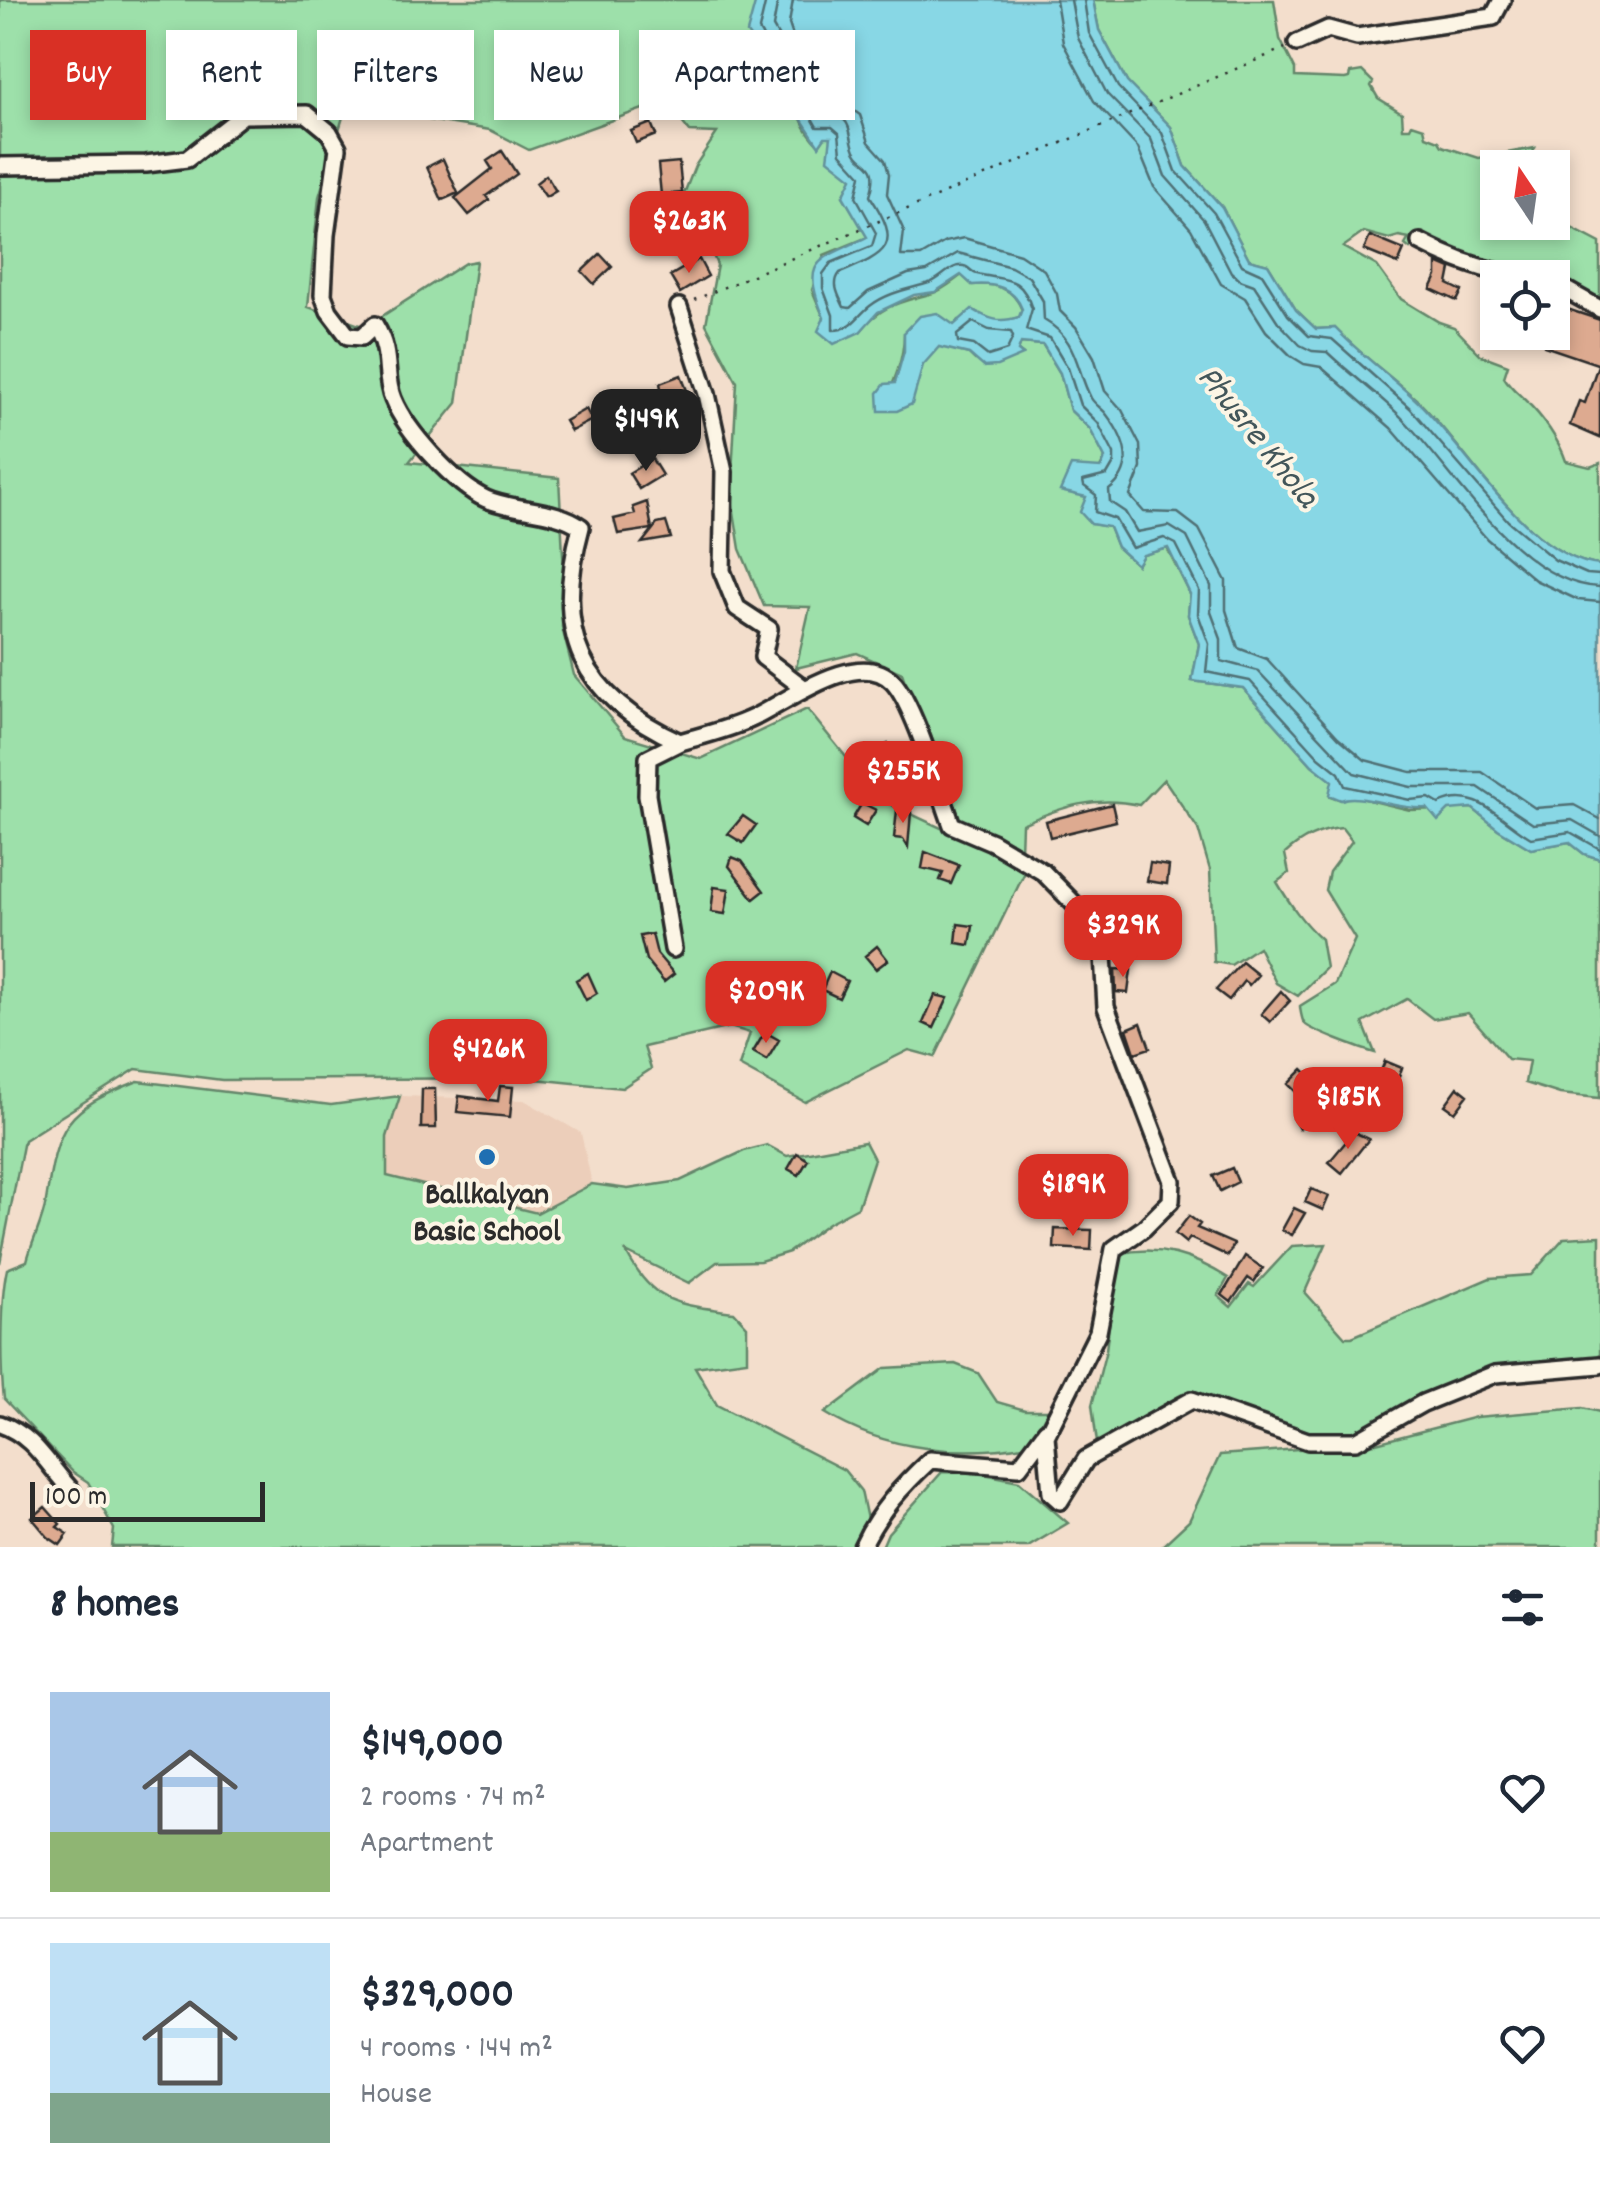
<!DOCTYPE html>
<html lang="en">
<head>
<meta charset="utf-8">
<style>
  :root { --surface:#fff; --page:#f6f6f7; --text:#1f2937; --muted:#747a83; --line:#e0e1e3; --accent:#d93025 }
  body { margin:0; font-family:Dekko,sans-serif; background:var(--page); color:var(--text); height:100vh; display:flex; flex-direction:column; font-size:38px; white-space:nowrap }
  * { box-sizing:border-box; margin:0 }
  p { font-size:32px; color:var(--muted) }
  .icon { flex:none; width:55px; height:55px; fill:none; stroke:currentColor; stroke-width:2; stroke-linecap:round; stroke-linejoin:round }
  .map { position:relative; height:1547px; overflow:hidden }
  .panel { display:flex; flex-direction:column; background:var(--surface); flex:1 }
  .panel>* { flex:none }
  .hud { position:absolute; left:30px; top:30px; width:1000px; height:90px; display:flex; gap:20px }
  .needle { width:65px; rotate:347deg }
  .fabs { position:absolute; left:1480px; top:150px; display:grid; gap:20px }
  .fabs a { display:grid; place-items:center; width:90px; height:90px; border-radius:0px; background:var(--surface); box-shadow:0 5px 15px #0003; font-size:50px }
  .scale { position:absolute; left:30px; bottom:25px; width:235px; box-sizing:border-box; padding-left:10px; border:5px solid #2b2b2b; border-top:0; font-size:28px; line-height:35px; white-space:nowrap; color:#2b2b2b; -webkit-text-stroke:8px #fcf5e5; paint-order:stroke }
  .price { position:absolute; translate:-50% -85px; padding:0 22px; border-radius:20px; background:var(--accent); color:#fff; font-size:32px; line-height:65px; filter:drop-shadow(0 2px 5px #0008) }
  .price::after { content:''; position:absolute; left:50%; top:60px; width:30px; height:22px; margin-left:-15px; background:inherit; clip-path:polygon(0 0,100% 0,50% 100%) }
  .price.selected { background:#222; color:#fff }
  ul { padding:0; list-style:none }
  li { display:flex; align-items:center; gap:30px; height:250px; padding:0 50px }
  li+li { border-top:2px solid var(--line) }
  li span { display:grid; place-items:center; flex:none; width:280px; height:200px; border-radius:0px; color:#555 }
  li>.icon { margin-inline-start:auto }
  span .icon { width:120px; height:120px; fill:#fffc; stroke-width:1 }
  li b { font-size:42px }
  h2 { display:flex; justify-content:space-between; align-items:center; height:120px; padding:0 50px; font-size:42px }
  .chip { padding:0 35px; border-radius:0px; background:var(--surface); box-shadow:0 5px 15px #0003; font-size:35px; line-height:90px }
  .chip.selected { background:var(--accent); color:#fff }
  .map>svg:first-child { display:block }
</style>
</head>
<body>
<div class="map">
<svg width="1600" height="1547" viewBox="0 0 1600 1547">
  <rect width="100%" height="100%" fill="#f3decc"/>
  <filter id="ink" filterUnits="userSpaceOnUse"><feTurbulence type="fractalNoise" baseFrequency=".01" numOctaves="2"/><feDisplacementMap in="SourceGraphic" scale="20" xChannelSelector="R" yChannelSelector="G"/><feConvolveMatrix kernelMatrix="1 2 1 2 8 2 1 2 1" color-interpolation-filters="sRGB"/></filter>
  <g filter="url(#ink)">
    <!-- built -->
    <path fill="#ecceba" d="M400,1096L524,1100L581,1133L592,1184L537,1213L387,1176V1138Z"/>
    <!-- green -->
    <path fill="#9de0aa" stroke="#64866a" stroke-width="2.5" d="M0,0H757L759,47L797,94C796,114 805,131 819,145L825,137L831,136C830,158 837,164 853,178L843,196L868,237L824,255L812,290L824,318L860,332C881,304 902,302 933,293C943,290 953,281 962,275L972,285C995,283 1013,287 1022,310L1020,317L1002,322L959,320L954,326L904,333C904,361 893,387 879,411L939,346L969,354L975,360L1022,354L1018,351L1021,343L1043,345L1060,373L1070,410L1090,429L1105,458L1086,497L1092,524L1109,527L1117,547L1137,565L1143,555L1167,548L1190,594L1188,615L1199,644L1192,681L1243,688L1312,765L1333,781L1330,796L1341,800L1352,796L1410,810L1472,808L1498,829L1531,849L1569,842L1584,854L1600,859V1098L1560,1094L1525,1083L1529,1061L1508,1059L1468,1013L1433,1019L1407,999L1363,1023L1375,1053C1364,1050 1308,1030 1304,1023C1302,1020 1300,1009 1300,1006L1335,984L1355,939L1325,890L1329,872L1352,841L1342,828C1320,830 1301,839 1285,854L1289,873L1277,882C1290,904 1302,922 1321,939L1326,968L1298,996L1276,983L1258,947L1231,965L1214,962L1210,870L1198,829L1164,779L1139,805C1096,795 1061,807 1022,824L1021,852L959,821L943,791L902,673L857,653L796,668L810,607L764,606L740,549L731,493L737,382L706,324L717,265L704,232L676,214L695,166L717,133L690,132L665,101L529,150L490,130L428,120L420,92L388,87L346,107L319,197L308,307L365,327L465,263L476,261L457,403L409,462L559,478L564,573L562,627L574,675L625,736L701,759L807,709L881,800L1027,868L935,1057L909,1050L805,1102L739,1066L750,1033L730,1027L644,1047L651,1069L622,1088L525,1078L222,1080L136,1069L24,1140L0,1263Z
      M1093,0H1274L1280,39L1295,69V77L1345,79L1349,78L1350,73L1362,71L1373,82L1371,86L1378,98L1402,113L1403,128H1410L1412,124L1424,128L1426,136L1439,141L1442,146L1479,158L1535,148L1526,167L1498,168V222H1552L1553,207L1566,225L1600,243V304L1564,280L1494,266L1419,237L1410,249L1405,245L1409,238L1399,236L1389,239L1364,232L1343,247L1377,266L1401,299L1439,322L1454,327L1481,355L1508,365L1504,377C1510,387 1518,393 1526,401C1542,416 1559,440 1566,461L1590,467L1600,463V565C1527,558 1466,446 1416,399C1389,375 1360,354 1335,328L1316,329L1296,310L1268,264L1249,259L1222,207L1185,166L1171,127L1127,82L1099,30Z
      M138,1081L331,1105L400,1096L387,1137V1176L537,1213L592,1184L628,1189L680,1181L744,1151L767,1145L787,1156L865,1142L874,1159L858,1207L828,1223L789,1252L760,1261L717,1262L689,1283L626,1252C654,1306 679,1304 734,1312L747,1326V1360L695,1367L717,1405L844,1470L861,1491L868,1524L856,1547H112L114,1529L88,1482L73,1472L4,1399C0,1366 0,1300 7,1269L27,1261C32,1241 43,1221 46,1201C58,1124 64,1110 138,1081Z
      M1600,1236V1362L1522,1369L1358,1434L1310,1436L1263,1422L1220,1401L1179,1396L1097,1443L1092,1405L1106,1350L1118,1254C1159,1244 1193,1256 1228,1278L1218,1296L1231,1307L1249,1284L1254,1287L1292,1246L1326,1244L1305,1292L1345,1337H1352L1490,1278L1531,1275L1564,1238Z
      M955,1364L978,1373L997,1402L1025,1410H1048L1029,1445C961,1457 885,1451 825,1413L885,1368Z
      M1582,1408L1600,1412V1547H1161L1189,1521L1220,1455L1376,1443L1476,1417Z
      M942,1472L979,1473L1019,1481L1068,1523L1028,1547H882L888,1533Z"/>
    <!-- water -->
    <path fill="#88d7e5" stroke="#63929b" stroke-width="2.5" d="M756,0H1093L1099,30L1127,82L1171,127L1185,166L1222,207L1249,259L1268,264L1296,310L1316,329L1335,328C1360,354 1389,375 1415,399C1466,446 1527,558 1600,565V859L1584,854L1569,842L1531,849L1498,829L1472,808L1449,810L1438,821L1427,808C1400,811 1359,792 1341,800L1329,795L1332,781L1312,765L1243,688L1192,681L1199,644L1188,615L1190,594L1168,548L1143,555L1137,565L1117,547L1109,527L1091,524L1080,512L1086,497L1060,491L1071,466L1101,468L1105,458L1090,429L1070,410L1060,373L1043,345L1021,343L1018,351L1023,355L997,366L984,367L969,354L939,347L923,365L912,404L897,411H879L878,393L885,384L895,383L904,351V333L920,316L937,313L954,325L972,309C990,320 999,323 1019,317L1022,309C1013,287 995,283 972,285L961,275L935,292L914,295L878,312L860,332L834,344L818,331L824,318C799,257 820,261 867,237L843,196L852,178L828,159L831,137H825L819,146L796,111L797,93L789,86L775,92C762,70 761,49 747,33Z"/>
    <g fill="none" stroke-linecap="round" stroke-linejoin="round">
      <!-- shore -->
      <path stroke="#507075" stroke-width="2.5" d="M766,0L759,30C770,46 767,61 778,77H793L805,87L807,109L817,127H832L839,133L841,153L861,175L856,197L876,233L872,246L831,263L823,274V288L833,315V330C852,330 857,316 870,306C888,292 910,289 929,283C940,280 952,263 964,266C969,267 972,273 977,274C1006,281 1021,274 1032,309L1026,330L1050,338L1068,368L1080,405L1098,423L1114,454V463L1107,475L1083,481L1084,486L1096,495L1095,512L1115,519L1132,548L1164,538L1176,544L1199,590L1198,614L1209,644L1206,672L1250,681L1319,757L1339,773L1345,786L1410,800L1429,798L1439,804C1476,786 1500,820 1531,838L1570,832L1600,849
        M778,0L773,27L780,39L783,61L802,67L815,80L823,112C850,119 847,120 853,145C859,169 882,156 870,196C903,246 888,253 840,273C831,284 839,296 844,307L850,308L868,292L908,274L927,271L958,253L1011,267L1029,277L1043,301L1044,320C1079,340 1075,368 1091,398C1095,405 1103,409 1107,415C1126,440 1136,469 1109,490L1110,502L1125,512L1137,532L1169,526L1187,537L1211,586V612L1221,639V661L1258,671L1354,773L1411,787H1478L1533,824L1572,820L1600,836
        M793,0L789,24L797,48L813,56L827,71L836,98L860,115L869,142L885,160L889,174L887,194L904,231L901,256H921L945,242L964,238L1020,254L1044,270L1057,294L1060,311L1076,327L1094,357L1105,391L1122,410L1140,445L1141,468L1130,496L1144,512L1178,513L1199,529L1226,581V610L1238,648L1267,659L1338,737L1365,760L1411,772H1482L1535,808L1574,805L1600,819
        M1056,0L1063,43L1094,101L1138,148L1154,187L1191,229L1221,284L1245,298L1266,331L1291,356L1304,364L1321,367L1391,428L1487,539L1535,580L1578,600L1600,602
        M1071,0L1078,38L1107,94L1151,139L1165,176L1204,220L1231,272L1240,280L1254,285L1278,322L1300,345L1312,351L1327,352C1351,375 1380,395 1403,419C1454,471 1520,585 1600,587
        M1084,0L1089,33L1118,87L1162,133L1176,171L1214,213L1242,265L1262,274L1288,315L1309,336L1332,339L1410,408L1508,521L1555,560L1587,574L1600,575
        M973,322L989,330L1011,332L1013,337L1007,350L988,356L974,345L958,342L957,335Z"/>
    </g>
    <!-- building -->
    <path fill="#ddaa90" stroke="#2b2b2b" stroke-width="2.5" d="M651,123L656,135L636,143L631,131Z
      M502,151L517,174L486,196L489,200L469,215L455,198L492,169L487,161Z
      M443,159L458,193L442,200L427,167Z
      M679,162L682,193L661,195L658,164Z
      M546,175L556,191L546,197L536,183Z
      M1370,236L1404,250L1398,264L1364,250Z
      M600,254L612,267L594,284L582,271Z
      M699,259L708,276L680,293L670,276Z
      M1437,263L1451,269L1448,284L1462,291L1457,301L1431,289L1437,276Z
      M1558,306L1600,320V365L1544,346L1549,332H1552Z
      M1598,365H1600V438L1570,425L1579,401L1585,403Z
      M681,375L688,393L671,400L681,421L668,426L660,383Z
      M586,409L592,420L571,431L565,421Z
      M652,459L662,475L639,489L629,473Z
      M647,502L652,529L618,534L614,519L635,514L633,507Z
      M666,522L671,538L642,543L657,524Z
      M888,744L897,760L868,775L860,760Z
      M862,803L876,810L866,826L853,818Z
      M1112,804L1116,821L1050,837L1046,821Z
      M897,810L911,812L908,847L903,839L894,838Z
      M743,816L756,825L743,843L728,834Z
      M925,852L959,865L951,884L940,880L943,873L922,868Z
      M732,857L742,861L764,891L754,899L729,866Z
      M1150,863L1169,866L1167,884L1147,881Z
      M714,887L729,889L725,914L711,912Z
      M1118,922L1124,942L1114,945L1107,925Z
      M958,924L973,926L970,945L956,943Z
      M652,934L657,954L674,974L664,982L646,960L640,936Z
      M877,946L888,960L876,969L865,956Z
      M1242,962L1258,975L1249,985L1244,981L1229,1000L1216,990Z
      M1115,969L1131,970L1128,993L1116,992Z
      M830,972L847,981L839,998L822,990Z
      M588,973L597,993L586,1000L576,980Z
      M1281,991L1290,1001L1270,1022L1261,1014Z
      M935,995L948,998L934,1028L923,1023Z
      M1141,1023L1150,1048L1135,1053L1127,1029Z
      M765,1032L779,1040L767,1060L753,1052Z
      M1385,1061L1402,1068L1395,1087L1377,1081Z
      M1303,1069L1318,1084L1303,1099L1288,1084Z
      M500,1086L513,1087L510,1117L457,1112L459,1096L498,1101Z
      M1458,1087L1468,1095L1455,1112L1445,1105Z
      M422,1089H435L436,1128H421Z
      M1335,1101L1338,1113L1318,1118L1299,1129L1293,1118L1312,1106Z
      M1354,1132L1369,1139L1342,1173L1329,1162Z
      M797,1153L808,1160L799,1175L788,1169Z
      M1232,1168L1238,1182L1220,1191L1213,1176Z
      M1311,1189L1329,1196L1323,1210L1305,1202Z
      M1294,1208L1305,1213L1292,1235L1282,1230Z
      M1189,1216L1200,1224L1197,1228L1234,1244L1228,1256L1190,1238L1186,1243L1175,1234Z
      M1055,1229L1092,1230L1091,1250L1054,1248Z
      M1245,1256L1263,1268L1254,1282L1248,1278L1231,1302L1222,1295Z
      M45,1507L60,1524L57,1527L68,1534L60,1545L48,1537L32,1518Z"/>
    <g fill="none" stroke-linecap="round" stroke-linejoin="round">
      <defs>
        <path id="minor" d="M1297,43L1328,29L1357,37L1493,17L1502,0
          M0,166L146,164L187,159L243,115L307,114L329,132L338,148L326,235L323,295L329,311L348,336L362,337L375,325C393,355 383,375 393,399C406,431 455,485 486,499C513,511 558,509 581,527C552,633 580,697 680,742C704,735 730,729 753,718C787,702 859,646 893,682C914,704 940,793 952,825L992,842L1043,872L1088,918L1102,937L1106,1007L1172,1181L1171,1201L1144,1228L1114,1249L1098,1332L1046,1436L1051,1493L1060,1501L1086,1459L1192,1400L1308,1441H1356L1423,1403L1495,1374L1600,1365
          M1420,242C1453,260 1487,271 1524,278
          M1552,282L1600,309
          M679,307L707,394L724,472L722,571L737,608L769,629L763,657L805,689
          M673,949L647,795L648,758L680,742
          M0,1424C35,1436 48,1466 72,1491
          M862,1547C878,1512 902,1486 930,1460L1019,1467L1046,1431"/>
      </defs>
      <!-- minor casing -->
      <use href="#minor" stroke="#2b2b2b" stroke-width="22"/>
      <!-- path -->
      <path stroke="#2b2b2b" stroke-width="2.5" stroke-dasharray="2.5 8" stroke-linecap="butt" d="M694,300L1285,48"/>
      <!-- minor -->
      <use href="#minor" stroke="#fcf5e5" stroke-width="15"/>
    </g>
  </g>
  <!-- markers -->
  <circle fill="#1f6fb2" stroke="#fcf5e5" stroke-width="4" cx="487" cy="1157" r="10"/>
  <g text-anchor="middle" stroke-width="8" stroke-linejoin="round" paint-order="stroke">
    <!-- poi labels -->
    <g font-size="32" font-weight="bold" fill="#2b2b2b" stroke="#fcf5e5">
      <text x="487" y="1203">Ballkalyan<tspan x="487" dy="37">Basic School</tspan></text>
    </g>
    <!-- water labels -->
    <g font-size="35" font-style="italic" fill="#42565a" stroke="#fcf5e5">
      <text transform="translate(1260 435) rotate(51)" y="12">Phusre Khola</text>
    </g>
  </g>
</svg>
<div class="fabs">
<a><svg class="needle" viewBox="-14 -14 28 28"><path d="M0-13l5 13h-10z" fill="#e53935"/><path d="M0 13l5-13h-10z" fill="#747a83"/></svg></a>
<a><svg class="icon" aria-label="locate" viewBox="0 0 24 24"><circle cx="12" cy="12" r="6"/><path d="M12 2v4M12 18v4M2 12h4M18 12h4"/></svg></a>
</div>
<div class="scale">100 m</div>
<b class="price" style="left:689px;top:276px">$263K</b>
<b class="price selected" style="left:646px;top:474px">$149K</b>
<b class="price" style="left:903px;top:826px">$255K</b>
<b class="price" style="left:1123px;top:980px">$329K</b>
<b class="price" style="left:766px;top:1046px">$209K</b>
<b class="price" style="left:488px;top:1104px">$426K</b>
<b class="price" style="left:1348px;top:1152px">$185K</b>
<b class="price" style="left:1073px;top:1239px">$189K</b>
<div class="hud">
<a class="chip selected">Buy</a>
<a class="chip">Rent</a>
<a class="chip">Filters</a>
<a class="chip">New</a>
<a class="chip">Apartment</a>
</div>
</div>
<section class="panel">
<h2>8 homes<svg class="icon" aria-label="filters" viewBox="0 0 24 24"><path d="M4 7h16M4 17h16"/><circle cx="9" cy="7" r="2"/><circle cx="15" cy="17" r="2"/></svg></h2>
<ul>
<li><span style="background:linear-gradient(#a9c7e8 70%,#8fb573 0)"><svg class="icon" aria-label="home" viewBox="0 0 24 24"><path d="M3 11l9-7 9 7M6 9v11h12V9"/></svg></span><div><b>$149,000</b><p>2 rooms · 74 m²</p><p>Apartment</p></div><svg class="icon" aria-label="heart" viewBox="0 0 24 24"><path d="M12 20l-8-8c-3-5 5-10 8-4 3-6 11-1 8 4z"/></svg></li>
<li><span style="background:linear-gradient(#bfe0f5 75%,#7fa58c 0)"><svg class="icon" aria-label="home" viewBox="0 0 24 24"><path d="M3 11l9-7 9 7M6 9v11h12V9"/></svg></span><div><b>$329,000</b><p>4 rooms · 144 m²</p><p>House</p></div><svg class="icon" aria-label="heart" viewBox="0 0 24 24"><path d="M12 20l-8-8c-3-5 5-10 8-4 3-6 11-1 8 4z"/></svg></li>
</ul>
</section>
</body>
</html>
